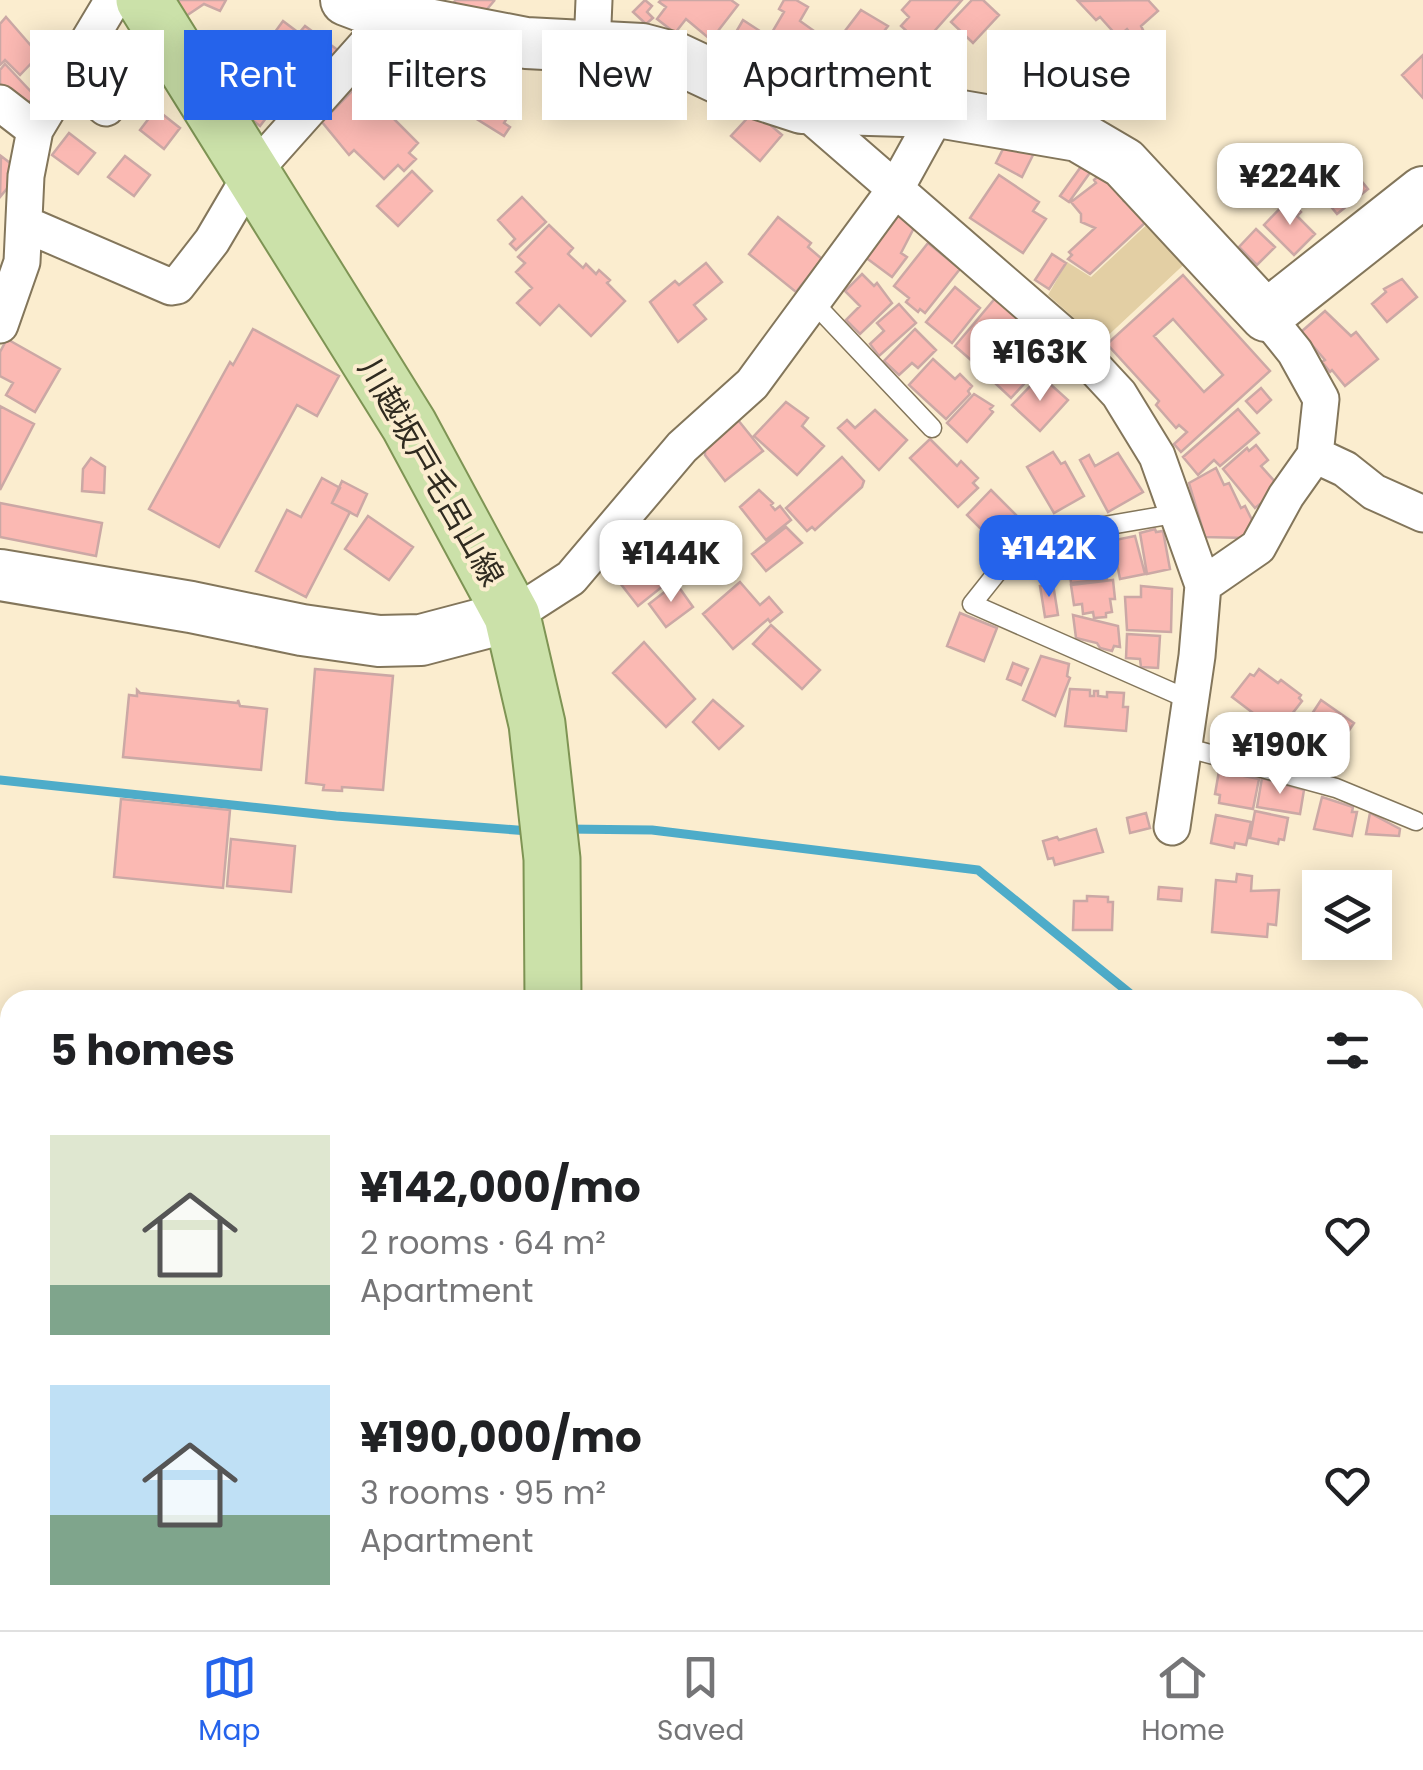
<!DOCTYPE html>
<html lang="en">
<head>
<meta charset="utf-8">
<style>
  :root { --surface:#fff; --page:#f6f6f6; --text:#202124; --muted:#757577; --line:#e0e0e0; --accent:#2563eb }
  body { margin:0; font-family:Poppins,"Noto Sans JP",sans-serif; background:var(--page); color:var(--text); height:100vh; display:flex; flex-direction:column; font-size:38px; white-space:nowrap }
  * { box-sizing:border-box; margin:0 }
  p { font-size:32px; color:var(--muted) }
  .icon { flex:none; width:55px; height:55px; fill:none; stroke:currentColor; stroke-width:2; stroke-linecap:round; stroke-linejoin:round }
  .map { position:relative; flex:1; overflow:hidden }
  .drawer { position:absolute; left:0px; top:990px; width:1425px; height:640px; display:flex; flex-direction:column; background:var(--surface); border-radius:30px 30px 0 0; box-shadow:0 5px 25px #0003 }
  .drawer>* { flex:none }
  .guide { position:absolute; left:30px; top:30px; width:1365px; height:90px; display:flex; gap:20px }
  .controls { position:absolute; left:1302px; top:870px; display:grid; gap:20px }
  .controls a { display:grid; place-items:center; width:90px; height:90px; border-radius:0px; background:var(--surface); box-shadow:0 5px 25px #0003; font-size:50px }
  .price { position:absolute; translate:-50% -85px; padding:0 22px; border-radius:20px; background:#fff; color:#222; font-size:32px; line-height:65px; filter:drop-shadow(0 2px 5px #0008) }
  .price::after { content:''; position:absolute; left:50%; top:60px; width:30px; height:22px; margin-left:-15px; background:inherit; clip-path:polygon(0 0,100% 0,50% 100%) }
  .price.on { background:var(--accent); color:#fff }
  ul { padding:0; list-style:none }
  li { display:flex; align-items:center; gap:30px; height:250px; padding:0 50px }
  li span { display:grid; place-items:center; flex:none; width:280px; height:200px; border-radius:0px; color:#555 }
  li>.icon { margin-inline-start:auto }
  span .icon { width:120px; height:120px; fill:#fffc; stroke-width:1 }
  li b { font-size:42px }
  h2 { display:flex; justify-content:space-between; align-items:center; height:120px; padding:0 50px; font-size:42px }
  .tag { padding:0 35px; border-radius:0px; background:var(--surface); box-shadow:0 5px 25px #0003; font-size:35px; line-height:90px }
  .tag.on { background:var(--accent); color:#fff }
  .menu { display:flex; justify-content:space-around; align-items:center; height:140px; border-top:2px solid var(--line); background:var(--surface); font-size:28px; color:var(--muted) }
  .menu a { display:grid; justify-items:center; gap:5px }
  .menu .on { color:var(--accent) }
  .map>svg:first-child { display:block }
</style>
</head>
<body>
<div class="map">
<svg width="1423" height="1630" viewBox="0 0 1423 1630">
  <rect width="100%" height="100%" fill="#fbedcf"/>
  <!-- green -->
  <path fill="#e3cfa4" d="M1155,217L1193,256L1101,342L1048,295L1067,262L1091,277Z"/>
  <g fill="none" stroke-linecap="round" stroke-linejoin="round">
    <!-- stream -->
    <path stroke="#4eacc9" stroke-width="9" d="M0,780L336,816L529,831
      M565,829L652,830L978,870L1138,1000"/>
  </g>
  <!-- building -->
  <path fill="#fbb9b3" stroke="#cba8a5" stroke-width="2.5" fill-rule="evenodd" d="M176,0H226L220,11L204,4L186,16Z
    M456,0H492L494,1L482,15L452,4Z
    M645,0L652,6L647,12L653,18L646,24L633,12Z
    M661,0H731L738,5L711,40L686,19L675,33L657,19L666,7L659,2Z
    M784,0H796L808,7L800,21L824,38L814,54L823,59L824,66L809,91L761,73L766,63L757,58L784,12L779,9Z
    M911,0H962L922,45L901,26L909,17L902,10Z
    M972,0H983L999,15L973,43L951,22Z
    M1148,0L1158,11L1141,26L1143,30L1134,38L1127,29L1118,37L1100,17L1096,20L1078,1Z
    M861,10L888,26L885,30L908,47L882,82L857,63L861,57L838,40Z
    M6,17L39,55L20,75L5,60L0,65V24Z
    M743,20L763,33L749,56L729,44Z
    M283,21L299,33L305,26L339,51L317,81L267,43Z
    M230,41L258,61L243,83L214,63Z
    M1034,42L1082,52L1073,103L1005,90L1010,63L1020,64L1022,52L1032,54Z
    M838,43L857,58L848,70L829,55Z
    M266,54L300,78L285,99L251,76Z
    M1423,55V98L1402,75Z
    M111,56L137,75L121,96L96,76Z
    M5,64L35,96L24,107L0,84V70Z
    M433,66L452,77L446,87L428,76Z
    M460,71L515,105L504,123L510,127L504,136L443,98Z
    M250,79L279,101L260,126L243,113L248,107L236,98Z
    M359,84L418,143L409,153L416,159L404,171L398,165L384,179L354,150L349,155L322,122Z
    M156,109L180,128L164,149L140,130Z
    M754,111L782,135L760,161L731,136Z
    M69,133L95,153L78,174L52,155Z
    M1007,141L1037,147L1022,177L996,163Z
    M1,156L14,166L8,173L15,179L0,197Z
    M125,156L150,175L134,196L108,177Z
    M1342,157L1368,189L1337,214L1311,182Z
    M1085,161L1094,167L1069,202L1060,196Z
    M412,171L432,191L398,226L377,206Z
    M1101,173L1126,199L1124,201L1149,219L1090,274L1068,259L1072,255L1069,252L1095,228L1081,222V214L1071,202L1096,183L1094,180Z
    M999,175L1039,202L1033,211L1046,219L1023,253L970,218Z
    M522,197L546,222L516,250L510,244L515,239L498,220Z
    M1288,200L1301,212L1297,216L1315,234L1294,255L1264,225Z
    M898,211L916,224L901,253L907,257L892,277L865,257Z
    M778,217L811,243L808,247L822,259L796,292L749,254Z
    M549,225L573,248L568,254L583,268L586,264L596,274L599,270L610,280L607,283L625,301L591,336L559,305L540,325L517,303L532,288L516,272L525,263L518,257Z
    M1256,229L1275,247L1257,265L1239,247Z
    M928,243L960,269L925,313L920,309L918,312L906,302L909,298L894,286Z
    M1052,254L1066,263L1049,289L1035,280Z
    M706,263L722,282L694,305L706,319L678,342L650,302L675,281L679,285Z
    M862,274L874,286L877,283L892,303L860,334L846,320L860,306L845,291Z
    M1183,275L1270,371L1181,452L1174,444L1187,432L1179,425L1176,428L1156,405L1159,401L1107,344ZM1173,319L1223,375L1204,392L1154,336Z
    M1402,279L1417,297L1387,322L1372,304L1386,292L1384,289Z
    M955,287L980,308L952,343L926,322Z
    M997,296L1023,318L1019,322L1029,331L1006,347L1001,343L980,368L955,346Z
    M899,304L916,323L879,356L870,344L884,331L877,323Z
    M1325,311L1351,336L1356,332L1378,359L1345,386L1332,370L1330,372L1322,362L1325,360L1301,332Z
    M253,329L339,376L317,416L297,405L219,547L149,509L230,362L233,365Z
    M915,329L936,350L918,368L912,363L899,375L884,361Z
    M7,339L60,369L35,412L6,395L13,383L0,376V352Z
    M1016,345L1036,363L1033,367L1036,371L1011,398L981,370L995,356L1000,360Z
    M933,359L955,379L960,374L972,386L968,391L970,394L946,419L909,385Z
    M1038,378L1047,386L1049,383L1068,400L1040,431L1012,405Z
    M1261,388L1271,400L1257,413L1246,401Z
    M974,394L993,406L990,409L993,412L967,442L947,423Z
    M786,402L808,418L802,426L824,446L797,475L754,436Z
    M0,406L34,424L0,490Z
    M1238,409L1259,433L1220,466L1214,460L1198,475L1183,457Z
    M875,410L907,440L879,470L838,428L847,420L855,428Z
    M738,420L763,451L725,481L705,455V446Z
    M930,439L957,466L961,461L978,478L973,483L978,488L958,507L910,458Z
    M1256,445L1268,460L1261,466L1277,484L1270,496L1255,508L1223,469L1247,448L1249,451Z
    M1053,452L1061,464L1065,462L1084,496L1054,513L1027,467Z
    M1118,453L1143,492L1108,512L1080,460L1089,455L1095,466Z
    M842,457L864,481L862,487L815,530L812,527L807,531L786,508Z
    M91,458L105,467L104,493L82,491L83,469Z
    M1216,468L1224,485L1229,483L1241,508L1245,506L1254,524L1246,538L1205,537L1189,483Z
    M322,478L340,488L332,503L350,512L306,597L256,571L287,510L301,517Z
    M342,481L367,494L357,516L332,503Z
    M759,490L773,503L771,505L775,510L780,506L791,520L766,540L740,507Z
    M991,490L1024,523L999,547L967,515Z
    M0,503L102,523L96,556L0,537Z
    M368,516L413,547L389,580L345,549Z
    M786,527L802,543L766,571L752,554Z
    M1155,529L1156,532L1163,531L1170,569L1147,574L1140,533Z
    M1135,536L1145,574L1120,579L1113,543L1115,540Z
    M1097,544L1099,559L1104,558L1107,579L1071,583L1067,548Z
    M671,546L685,565L683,570L638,606L620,583Z
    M1113,580L1115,599H1110L1112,612L1106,613V617L1094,618L1093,612L1083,614L1082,604L1074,605L1071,585Z
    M740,582L760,605L769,597L782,612L770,622L768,619L733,649L703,614Z
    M676,583L693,607L666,627L649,604Z
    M1053,584L1058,615L1045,617L1040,586Z
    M1141,586L1172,589L1171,632L1127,630L1125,597H1141Z
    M960,613L997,628L984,661L947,646Z
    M1073,615L1118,626L1120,647L1114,646L1112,651L1100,648L1097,643L1076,638Z
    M771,625L820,670L802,689L753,644Z
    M1127,634L1160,636L1158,668L1141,667L1140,659L1126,658Z
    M644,642L695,699L666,727L613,673Z
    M1041,656L1069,664L1067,676L1070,678L1055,716L1023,700Z
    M1013,663L1028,669L1021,685L1007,679Z
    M315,669L393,676L383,790L342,787V791L323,790L324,785L306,783Z
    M1259,669L1278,683L1281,680L1301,695L1299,698L1302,701L1278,732L1232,697L1250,674L1254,676Z
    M1070,689L1090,690V696H1094V691H1098V696L1107,697V692L1124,693L1123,707H1128L1126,731L1065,726Z
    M137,690L140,693L238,703V700L240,706L267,709L261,770L123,757L129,695L137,696Z
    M713,700L743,726L719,749L693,722Z
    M1321,700L1354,723L1339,745L1306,723Z
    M1219,771L1259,779L1253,809L1219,803L1220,795L1215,794Z
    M1262,778L1304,790L1300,814L1257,807Z
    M1322,797L1353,807L1352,812H1357L1352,836L1314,829Z
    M121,799L230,810L223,888L114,877Z
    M1255,811L1288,818L1284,840L1279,839L1278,844L1250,838Z
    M1146,813L1150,828L1130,833L1127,818Z
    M1370,813L1400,829L1399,836L1366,834Z
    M1216,815L1251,822L1246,845L1235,843L1234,848L1211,843Z
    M1096,829L1103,852L1055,865L1053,858L1048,859L1043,841L1057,837L1059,840Z
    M231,839L295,846L291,892L227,886Z
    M1237,874L1252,876L1251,891L1279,890L1276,925L1268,924L1267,937L1212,932L1216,880L1236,882Z
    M1159,887L1182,889L1181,901L1158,899Z
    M1087,896L1108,897V902H1113L1112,930H1073L1074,901H1087Z
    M869,1620H996L997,1621L992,1630H961L952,1623L948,1630H888Z
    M1158,1620H1217L1210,1630H1170Z
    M1366,1620H1409L1416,1627L1414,1630H1368L1371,1624Z"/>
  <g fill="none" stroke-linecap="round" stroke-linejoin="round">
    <defs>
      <path id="lane" d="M813,302L932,428
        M1180,513L1023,540L972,604L1190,700
        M1184,747L1336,788L1416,821"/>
      <path id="street" d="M592,48L594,0
        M66,76L106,108
        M0,103L35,130
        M802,108L1067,338L1119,394L1157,456L1203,585L1197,656L1172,827
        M25,224L171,287L177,286L212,241L252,173L391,17
        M0,325L22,262L26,176L35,130L113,0
        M1315,455L1345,469L1374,492L1423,514
        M1203,585L1258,547L1286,496L1315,455L1321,399L1295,352L1266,316
        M512,616L571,578L682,447L752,384L896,188L938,112
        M1415,1566L1423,1569
        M1261,1620L1306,1630
        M1058,1630L1063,1620
        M1230,1630L1235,1620"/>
      <path id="secondary" d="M346,0L391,17L526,43L642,49L676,58L740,88L802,108L938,112L1078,136L1124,163L1266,316L1423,192
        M0,575L191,607L302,630L379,641L421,640L512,616"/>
      <path id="primary" d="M144,0L409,425L512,616L537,724L552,859L553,1000
        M553,1620V1630"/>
    </defs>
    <!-- lane casing -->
    <use href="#lane" stroke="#83765b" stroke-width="21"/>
    <!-- street casing -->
    <use href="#street" stroke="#83765b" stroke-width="39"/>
    <!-- secondary casing -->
    <use href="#secondary" stroke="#83765b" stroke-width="54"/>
    <!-- primary casing -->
    <use href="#primary" stroke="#7e9454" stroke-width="59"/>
    <!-- lane -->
    <use href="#lane" stroke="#fff" stroke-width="18"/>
    <!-- street -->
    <use href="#street" stroke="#fff" stroke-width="35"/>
    <!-- secondary -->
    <use href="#secondary" stroke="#fff" stroke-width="50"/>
    <!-- primary -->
    <use href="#primary" stroke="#cbe1a9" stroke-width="55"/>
  </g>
  <g text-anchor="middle" stroke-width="8" stroke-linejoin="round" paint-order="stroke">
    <!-- street labels -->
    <g font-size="32" fill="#302b20" stroke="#fbedcf">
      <text transform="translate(431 472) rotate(60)" y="11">川越坂戸毛呂山線</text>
    </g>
  </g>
</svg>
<div class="controls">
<a><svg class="icon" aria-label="layers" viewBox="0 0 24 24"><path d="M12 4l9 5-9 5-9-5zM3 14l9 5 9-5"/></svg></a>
</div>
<b class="price" style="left:1290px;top:228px">¥224K</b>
<b class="price" style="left:1040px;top:404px">¥163K</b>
<b class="price on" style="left:1049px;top:600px">¥142K</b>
<b class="price" style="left:671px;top:605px">¥144K</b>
<b class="price" style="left:1280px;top:797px">¥190K</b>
<div class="guide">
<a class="tag">Buy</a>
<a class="tag on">Rent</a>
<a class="tag">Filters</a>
<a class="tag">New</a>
<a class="tag">Apartment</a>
<a class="tag">House</a>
</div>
<section class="drawer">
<h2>5 homes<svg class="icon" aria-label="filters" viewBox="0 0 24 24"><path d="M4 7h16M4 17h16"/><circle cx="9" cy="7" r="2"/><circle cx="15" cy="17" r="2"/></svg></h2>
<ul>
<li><span style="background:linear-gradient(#dfe7d0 75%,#7fa58c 0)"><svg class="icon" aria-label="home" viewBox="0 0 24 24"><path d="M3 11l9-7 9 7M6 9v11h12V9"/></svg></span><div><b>¥142,000/mo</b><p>2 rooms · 64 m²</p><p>Apartment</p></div><svg class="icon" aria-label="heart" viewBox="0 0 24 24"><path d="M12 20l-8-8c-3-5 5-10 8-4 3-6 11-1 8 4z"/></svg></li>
<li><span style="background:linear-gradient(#bfe0f5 65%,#7fa58c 0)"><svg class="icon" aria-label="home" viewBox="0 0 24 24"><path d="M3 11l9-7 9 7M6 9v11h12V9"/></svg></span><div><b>¥190,000/mo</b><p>3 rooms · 95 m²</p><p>Apartment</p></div><svg class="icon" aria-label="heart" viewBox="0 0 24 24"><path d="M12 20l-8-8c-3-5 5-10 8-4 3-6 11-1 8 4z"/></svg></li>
</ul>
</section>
</div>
<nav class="menu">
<a class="on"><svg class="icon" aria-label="map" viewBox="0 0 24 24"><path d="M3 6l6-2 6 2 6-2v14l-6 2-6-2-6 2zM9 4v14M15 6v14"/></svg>Map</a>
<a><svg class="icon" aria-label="saved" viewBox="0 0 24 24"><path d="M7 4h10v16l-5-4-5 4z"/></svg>Saved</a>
<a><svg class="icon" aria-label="home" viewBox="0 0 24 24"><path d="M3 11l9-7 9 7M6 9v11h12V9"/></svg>Home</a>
</nav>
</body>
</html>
